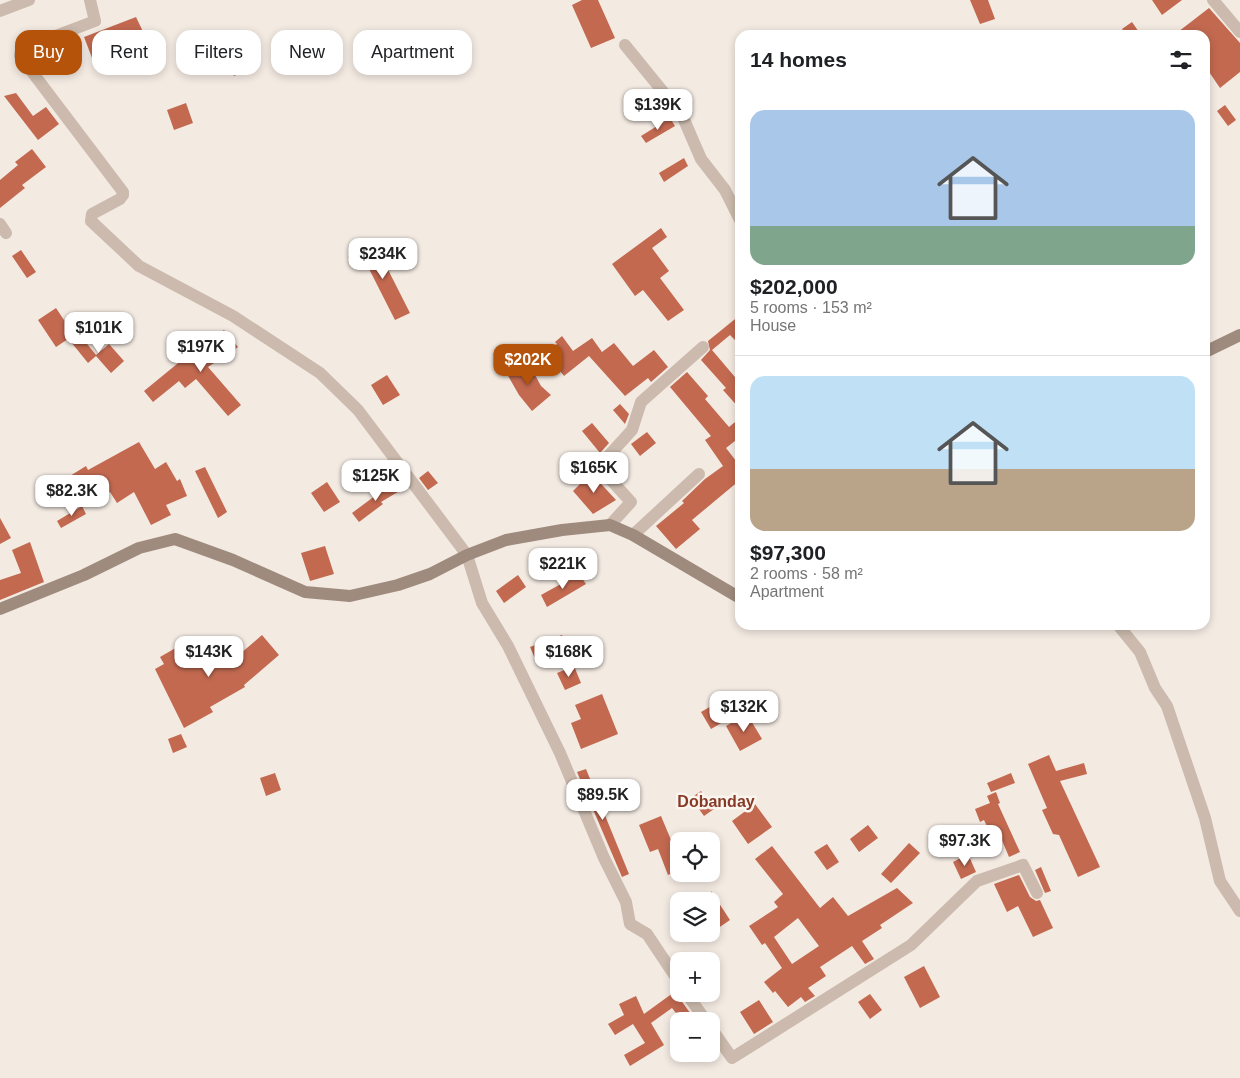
<!DOCTYPE html>
<html lang="en">
<head>
<meta charset="utf-8">
<style>
  :root { --surface:#fff; --page:#f2f2f2; --text:#202124; --muted:#757577; --line:#e0e0e0; --accent:#b45309 }
  body { margin:0; font-family:Helvetica,sans-serif; background:var(--page); color:var(--text); height:100vh; display:flex; flex-direction:column; font-size:19px; white-space:nowrap }
  * { box-sizing:border-box; margin:0 }
  p { font-size:16px; color:var(--muted) }
  .icon { flex:none; width:28px; height:28px; fill:none; stroke:currentColor; stroke-width:2; stroke-linecap:round; stroke-linejoin:round }
  .map { position:relative; flex:1; overflow:hidden }
  .details { position:absolute; left:735px; top:30px; width:475px; height:600px; display:flex; flex-direction:column; background:var(--surface); border-radius:15px; box-shadow:0 2px 8px #0003 }
  .details>* { flex:none }
  .hud { position:absolute; left:15px; top:30px; width:475px; height:45px; display:flex; gap:10px }
  .controls { position:absolute; left:670px; top:832px; display:grid; gap:10px }
  .controls a { display:grid; place-items:center; width:50px; height:50px; border-radius:10px; background:var(--surface); box-shadow:0 2px 8px #0003; font-size:25px }
  .price { position:absolute; translate:-50% -42px; padding:0 11px; border-radius:10px; background:#fff; color:#222; font-size:16px; line-height:32px; filter:drop-shadow(0 1px 2px #0008) }
  .price::after { content:''; position:absolute; left:50%; top:30px; width:15px; height:11px; margin-left:-8px; background:inherit; clip-path:polygon(0 0,100% 0,50% 100%) }
  .price.active { background:var(--accent); color:#fff }
  ul { padding:0; list-style:none }
  li { display:grid; align-content:center; gap:10px; height:265px; padding:0 15px }
  li+li { border-top:1px solid var(--line) }
  li span { display:grid; place-items:center; height:155px; border-radius:15px; color:#555 }
  li>.icon { margin-inline-start:auto }
  span .icon { width:90px; height:90px; fill:#fffc; stroke-width:1 }
  li b { font-size:21px }
  h2 { display:flex; justify-content:space-between; align-items:center; height:60px; padding:0 15px; font-size:21px }
  .pill { padding:0 18px; border-radius:15px; background:var(--surface); box-shadow:0 2px 8px #0003; font-size:18px; line-height:45px }
  .pill.active { background:var(--accent); color:#fff }
  .map>svg:first-child { display:block }
</style>
</head>
<body>
<div class="map">
<svg width="1240" height="1078" viewBox="0 0 1240 1078">
  <rect width="100%" height="100%" fill="#f3eae2"/>
  <!-- building -->
  <path fill="#c26950" fill-rule="evenodd" d="M582,0H598L615,38L591,48L572,5Z
    M970,0H988L995,19L980,24Z
    M1152,0H1182L1162,15Z
    M1209,8L1240,43V72L1220,88L1205,66V35H1174Z
    M136,17L147,40L94,63L84,37Z
    M1132,22L1141,35H1126L1122,29Z
    M222,34L242,72L234,76L214,38Z
    M16,93L33,116L46,107L59,124L38,140L4,96Z
    M186,103L193,123L174,130L167,110Z
    M1225,105L1236,120L1228,126L1217,111Z
    M670,118L675,126L646,143L641,136Z
    M32,149L46,167L22,185L25,188L0,208V180L18,165L15,162Z
    M684,158L688,166L664,182L659,173Z
    M661,228L667,237L652,248L669,271L660,278L684,310L668,321L643,290L635,296L612,264Z
    M375,244L410,313L395,320L364,259L352,265L348,257Z
    M21,250L36,272L27,278L12,256Z
    M56,308L74,335L56,347L38,320Z
    M740,315V336L735,340L730,335L712,350L740,383V409L723,390L726,388L701,360L710,350L708,341Z
    M224,330L238,347L208,367L241,405L228,416L196,379L185,388L179,381L153,402L144,391L205,341L207,343Z
    M80,335L96,355L109,344L124,361L111,373L96,356L88,363L71,342Z
    M562,336L573,351L592,338L602,352L614,343L633,366L654,350L668,367L651,382L648,378L625,396L589,356L564,376L546,353L557,344L555,342Z
    M528,362L541,386L551,395L532,411L519,395L507,374Z
    M687,372L708,396L705,399L729,427L740,418V437L726,448L740,466V480L692,520L700,529L676,549L656,526L684,503L682,501L705,479L723,466L705,440L711,436L670,387Z
    M387,375L400,395L383,405L371,385Z
    M620,404L629,414L625,424L613,410Z
    M592,423L609,443L600,453L582,431Z
    M647,432L656,443L640,456L631,444Z
    M139,442L155,469L166,462L177,481L180,479L187,496L166,505L171,515L151,525L134,492L117,503L110,492L85,506L74,487L63,493L57,484L86,466L88,470Z
    M205,467L227,512L218,518L195,471Z
    M428,471L438,483L428,490L419,478Z
    M591,473L616,500L593,514L573,491Z
    M395,481L401,490L381,502L383,504L359,522L352,513Z
    M327,482L340,502L324,512L311,493Z
    M82,506L86,514L61,528L57,521Z
    M0,518L11,538L0,544Z
    M30,542L44,582L0,600V580L21,573L12,550Z
    M325,546L334,574L310,581L301,553Z
    M579,574L586,584L547,607L541,595Z
    M518,575L526,587L504,603L496,591Z
    M262,635L279,655L244,685L245,687L210,707L213,712L184,728L155,669L164,664L160,657L179,646L186,658L204,647L207,653L216,648L226,666Z
    M562,635L568,651L537,663L530,647Z
    M574,666L581,683L565,690L557,673Z
    M602,694L618,734L581,749L571,723L581,719L575,705Z
    M720,701L730,718L711,729L701,712Z
    M747,714L762,739L740,751L726,726Z
    M181,734L187,747L173,753L168,739Z
    M1049,755L1056,771L1084,763L1087,774L1060,781L1100,867L1078,877L1059,835L1053,834L1042,810L1047,808L1028,764Z
    M586,769L629,874L622,877L577,772Z
    M275,773L281,790L266,796L260,778Z
    M1011,773L1015,783L991,792L987,783Z
    M701,791L714,809L704,816L691,798Z
    M996,792L1000,803L998,804L1020,852L1009,857L1001,838L994,841L984,820L980,822L975,809L990,803L987,796Z
    M755,804L772,827L748,844L732,821Z
    M661,816L679,859V870L668,875L658,849L650,852L639,825Z
    M868,825L878,838L859,852L850,839Z
    M909,843L920,853L891,883L881,874Z
    M827,844L839,862L827,870L814,852Z
    M772,846L820,908L833,897L848,916L897,888L913,903L880,925L882,928L862,941L874,959L865,964L852,946L820,967L826,976L808,988L815,996L805,1002L801,997L788,1007L775,991L773,993L764,982L782,968L765,943L762,945L749,926L778,907L774,902L783,894L755,859ZM798,918L819,946L792,964L774,937Z
    M968,854L976,872L961,879L953,862Z
    M1041,867L1051,891L1045,893L1035,870Z
    M1019,875L1030,897L1036,901L1040,900L1053,928L1033,937L1018,906L1007,912L994,884Z
    M711,891L730,920L711,933Z
    M924,966L940,997L920,1008L904,977Z
    M677,990L680,999L696,1021H682L672,1008L651,1023L664,1045L630,1066L624,1055L645,1043L633,1024L615,1035L608,1024L624,1015L619,1004L636,996L644,1014Z
    M870,994L882,1010L870,1019L858,1002Z
    M759,1000L773,1022L754,1034L740,1012Z"/>
  <g fill="none" stroke-linecap="round" stroke-linejoin="round">
    <!-- street -->
    <path stroke="#cbbaad" stroke-width="12" d="M90,0L95,21L21,49L20,56L123,192V195L120,199L92,214L91,221L139,266L233,316L320,373L358,410L467,555L482,603L508,646L560,753L604,858L626,902L630,924L647,934L679,982
      M1213,0L1240,32
      M0,11L29,0
      M625,45L682,115L701,159L725,190L740,220
      M0,224L6,233
      M610,525L631,502L601,469L602,463L632,430L641,402L703,347
      M633,535L699,474
      M1118,625L1140,652L1155,688L1167,706L1205,818L1220,881L1240,911
      M687,994L706,1021
      M711,1028L732,1058L911,945L977,881L1023,865L1037,893"/>
    <!-- secondary -->
    <path stroke="#9f8a7e" stroke-width="12" d="M1205,352L1240,335
      M0,609L84,575L139,548L175,539L233,560L305,592L350,596L398,585L430,574L467,555L506,540L562,530L610,525L633,535L740,598"/>
  </g>
  <g text-anchor="middle" stroke-width="5" stroke-linejoin="round" paint-order="stroke">
    <!-- quarter labels -->
    <g font-size="16" font-weight="bold" fill="#873b27" stroke="#faf5ee">
      <text x="716" y="807">Dobanday</text>
    </g>
  </g>
</svg>
<div class="controls">
<a><svg class="icon" aria-label="locate" viewBox="0 0 24 24"><circle cx="12" cy="12" r="6"/><path d="M12 2v4M12 18v4M2 12h4M18 12h4"/></svg></a>
<a><svg class="icon" aria-label="layers" viewBox="0 0 24 24"><path d="M12 4l9 5-9 5-9-5zM3 14l9 5 9-5"/></svg></a>
<a>+</a>
<a>−</a>
</div>
<b class="price" style="left:658px;top:131px">$139K</b>
<b class="price" style="left:383px;top:280px">$234K</b>
<b class="price" style="left:99px;top:354px">$101K</b>
<b class="price" style="left:201px;top:373px">$197K</b>
<b class="price active" style="left:528px;top:386px">$202K</b>
<b class="price" style="left:594px;top:494px">$165K</b>
<b class="price" style="left:376px;top:502px">$125K</b>
<b class="price" style="left:72px;top:517px">$82.3K</b>
<b class="price" style="left:563px;top:590px">$221K</b>
<b class="price" style="left:209px;top:678px">$143K</b>
<b class="price" style="left:569px;top:678px">$168K</b>
<b class="price" style="left:744px;top:733px">$132K</b>
<b class="price" style="left:603px;top:821px">$89.5K</b>
<b class="price" style="left:965px;top:867px">$97.3K</b>
<div class="hud">
<a class="pill active">Buy</a>
<a class="pill">Rent</a>
<a class="pill">Filters</a>
<a class="pill">New</a>
<a class="pill">Apartment</a>
</div>
<section class="details">
<h2>14 homes<svg class="icon" aria-label="filters" viewBox="0 0 24 24"><path d="M4 7h16M4 17h16"/><circle cx="9" cy="7" r="2"/><circle cx="15" cy="17" r="2"/></svg></h2>
<ul>
<li><span style="background:linear-gradient(#a9c7e8 75%,#7fa58c 0)"><svg class="icon" aria-label="home" viewBox="0 0 24 24"><path d="M3 11l9-7 9 7M6 9v11h12V9"/></svg></span><div><b>$202,000</b><p>5 rooms · 153 m²</p><p>House</p></div></li>
<li><span style="background:linear-gradient(#bfe0f5 60%,#b9a48a 0)"><svg class="icon" aria-label="home" viewBox="0 0 24 24"><path d="M3 11l9-7 9 7M6 9v11h12V9"/></svg></span><div><b>$97,300</b><p>2 rooms · 58 m²</p><p>Apartment</p></div></li>
</ul>
</section>
</div>
</body>
</html>
